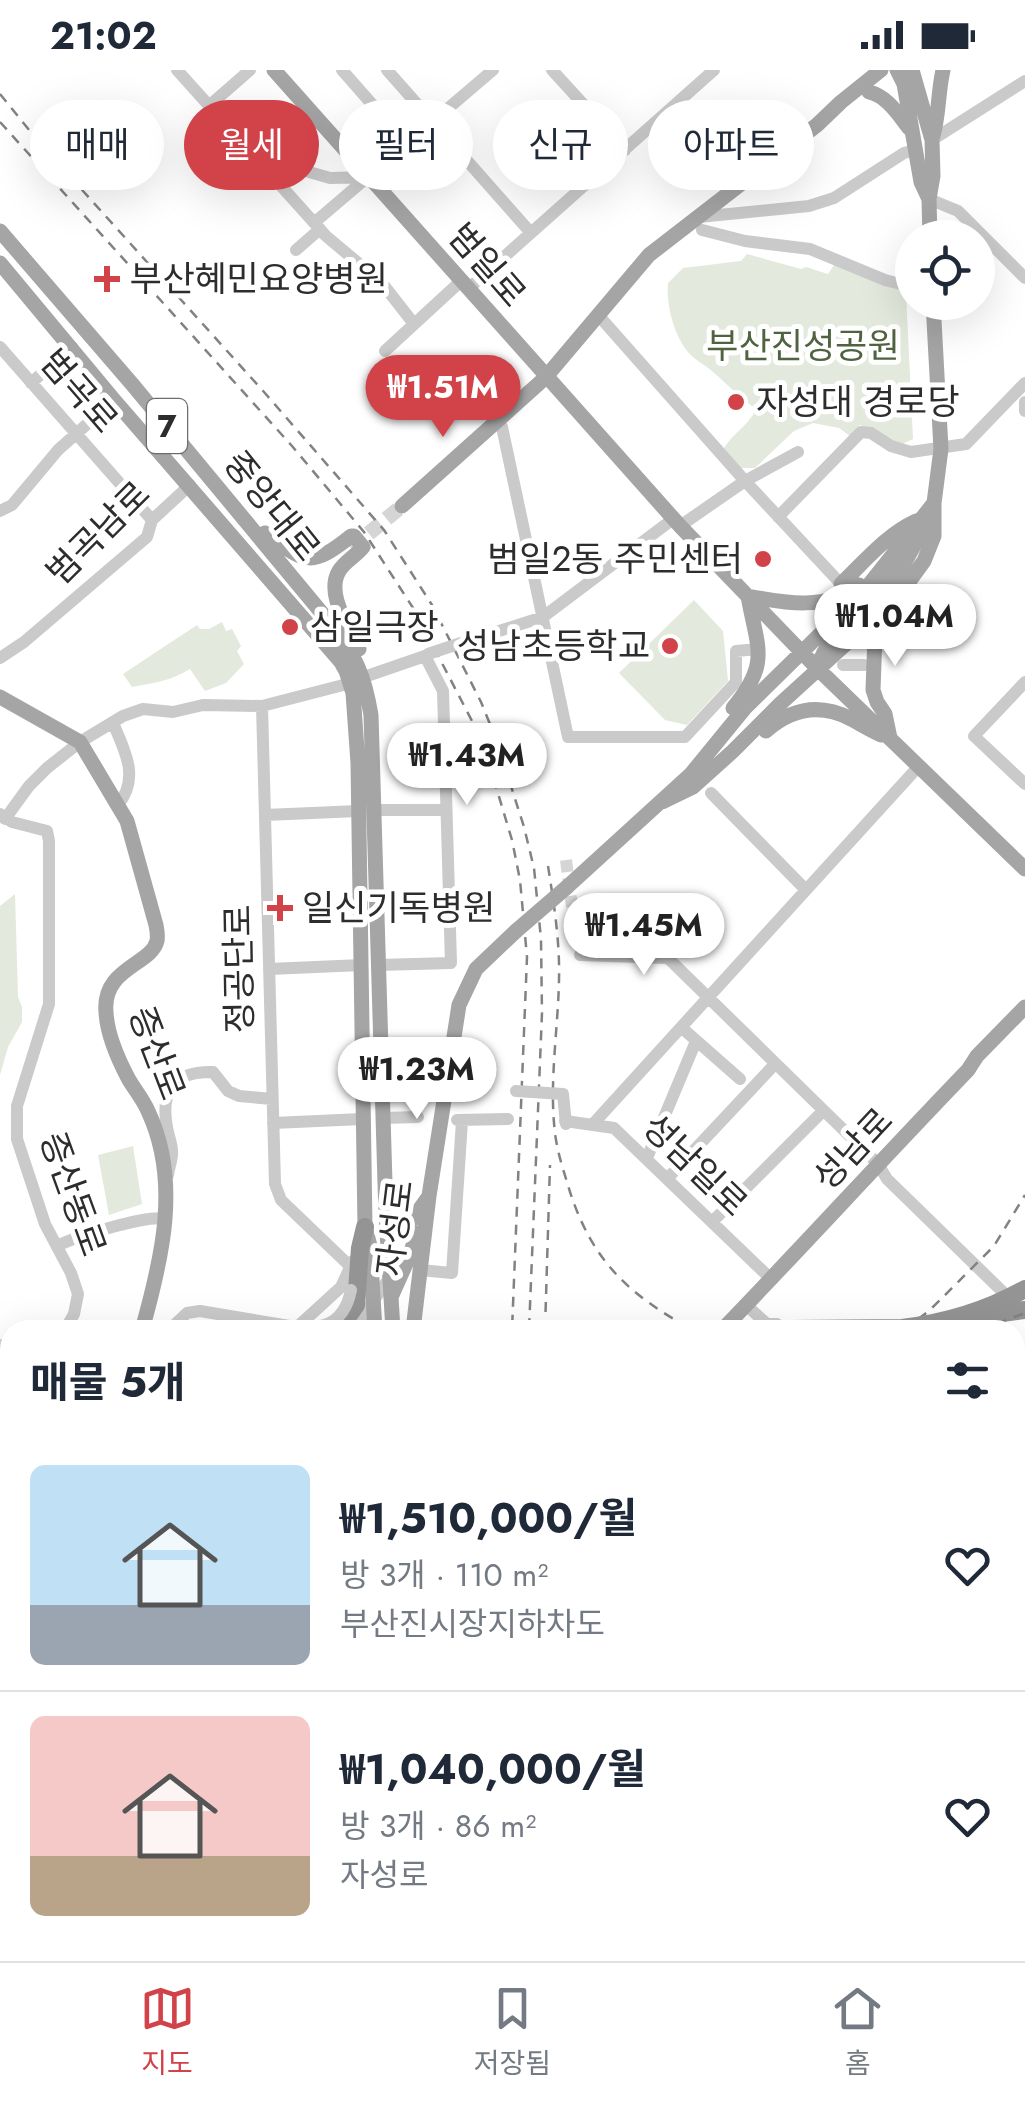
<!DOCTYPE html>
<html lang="ko">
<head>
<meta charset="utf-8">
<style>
  :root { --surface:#fff; --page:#f2f2f3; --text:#1f2937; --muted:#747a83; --line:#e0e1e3; --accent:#d14249 }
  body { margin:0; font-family:Jost,"Noto Sans KR",sans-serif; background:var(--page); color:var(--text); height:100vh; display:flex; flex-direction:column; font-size:38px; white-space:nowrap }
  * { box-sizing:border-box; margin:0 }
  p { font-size:32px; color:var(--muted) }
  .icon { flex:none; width:55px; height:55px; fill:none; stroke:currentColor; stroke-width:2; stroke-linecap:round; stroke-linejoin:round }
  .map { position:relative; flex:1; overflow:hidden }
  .drawer { position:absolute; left:0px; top:1250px; width:1025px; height:642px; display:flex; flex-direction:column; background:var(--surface); border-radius:30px 30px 0 0; box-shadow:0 10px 40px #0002 }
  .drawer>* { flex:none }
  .top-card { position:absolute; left:30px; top:30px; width:965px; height:90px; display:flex; gap:20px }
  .controls { position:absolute; left:895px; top:150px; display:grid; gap:20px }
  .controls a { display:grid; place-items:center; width:100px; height:100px; border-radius:50%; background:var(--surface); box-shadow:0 10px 40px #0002; font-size:50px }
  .price { position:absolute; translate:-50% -85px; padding:0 22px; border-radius:35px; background:#fff; color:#222; font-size:32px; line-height:65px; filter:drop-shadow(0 2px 5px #0008) }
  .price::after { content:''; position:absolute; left:50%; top:60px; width:30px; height:22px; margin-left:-15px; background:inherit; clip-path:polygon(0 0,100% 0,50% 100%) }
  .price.on { background:var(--accent); color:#fff }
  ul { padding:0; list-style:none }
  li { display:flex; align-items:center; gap:30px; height:250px; padding:0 30px }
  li+li { border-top:2px solid var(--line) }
  li span { display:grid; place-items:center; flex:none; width:280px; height:200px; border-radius:15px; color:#555 }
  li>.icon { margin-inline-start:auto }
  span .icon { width:120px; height:120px; fill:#fffc; stroke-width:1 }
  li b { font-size:42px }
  h2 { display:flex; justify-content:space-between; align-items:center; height:120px; padding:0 30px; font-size:42px }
  .pill { padding:0 35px; border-radius:45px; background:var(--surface); box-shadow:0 10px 40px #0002; font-size:35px; line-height:90px }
  .pill.on { background:var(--accent); color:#fff }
  .status { display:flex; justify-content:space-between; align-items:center; height:70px; padding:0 50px; background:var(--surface); direction:ltr }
  .status svg { height:28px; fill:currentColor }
  .menu { display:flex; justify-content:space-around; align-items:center; height:140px; border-top:2px solid var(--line); background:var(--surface); font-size:28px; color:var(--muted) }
  .menu a { display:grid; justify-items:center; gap:5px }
  .menu .on { color:var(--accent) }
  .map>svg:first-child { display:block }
</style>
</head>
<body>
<div class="status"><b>21:02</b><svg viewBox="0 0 49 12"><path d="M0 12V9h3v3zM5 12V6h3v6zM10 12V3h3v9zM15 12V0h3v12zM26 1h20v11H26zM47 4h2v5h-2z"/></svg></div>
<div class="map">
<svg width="1025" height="1891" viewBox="0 0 1025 1891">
  <rect width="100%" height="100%" fill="#fff"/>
  <!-- green -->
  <path fill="#e3e9dc" d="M747,184L801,199L806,197L828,204L837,191L906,223L913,369L900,375L860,355L850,366L839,358L813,353L794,361L755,398H739L723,380C734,361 748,357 756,339C740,328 728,315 713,302C706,295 694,290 688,282C674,265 666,235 668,213L683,198L741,191Z
    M694,530L723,561L728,611L687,655L665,650L619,603Z
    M222,552L226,561L232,559L241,576L237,581L244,594L226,613L205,621L190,599C171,611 153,613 132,617L123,604L197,555L200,559H209Z
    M15,824L18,927L22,937V952L8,977L0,1005V836Z
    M133,1076L142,1134L109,1145L98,1085Z"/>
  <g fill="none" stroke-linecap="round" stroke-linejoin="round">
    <!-- minor-tunnel -->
    <path stroke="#d5d5d5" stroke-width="12" stroke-dasharray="12 6" stroke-linecap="butt" d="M566,790L572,837"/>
    <!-- major-tunnel -->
    <path stroke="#d5d5d5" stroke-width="15" stroke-dasharray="15 8" stroke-linecap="butt" d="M351,478L402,436"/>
    <!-- highway-tunnel -->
    <path stroke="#d5d5d5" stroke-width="18" stroke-dasharray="18 9" stroke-linecap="butt" d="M0,1278H10
      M0,1316H10"/>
    <!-- minor -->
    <path stroke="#cacaca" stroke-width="12" d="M177,0L326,166L382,213L414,254
      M342,0L407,74
      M387,0L531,163
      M552,0L625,80
      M210,35L250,0
      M654,55L759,82L767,94
      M932,70L1025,11
      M265,96L271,91L330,108L369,107
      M929,129L958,141L1025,208
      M699,147L809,136L834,128L904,83L915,80
      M315,152L493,0
      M702,160L745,171L810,179L885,210L912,217
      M296,180L320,159
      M468,219L714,0
      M599,246L745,411L841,514
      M0,277L152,450
      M385,281L461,211
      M31,313L72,277
      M1025,332V341
      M502,357L568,667H685L736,612V581L759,579
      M0,441L12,435L58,380L114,330
      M778,447L861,362L871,363L891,376L911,382L966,374L1025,313
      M680,456L745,411L798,382
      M493,563L543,547L673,449
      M0,588L24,572L147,467L152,450L190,415
      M843,595H864
      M364,607L425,586L443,621L451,893L378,895
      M1025,612L974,666L1025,714
      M262,636L275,1114L281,1130L352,1198
      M113,653C125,681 140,708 118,735
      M711,723L805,819
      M375,740H446
      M0,744L12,752L47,761L49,771V934L17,1036V1069L45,1154L71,1203L78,1224L74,1244L65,1260
      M265,745L359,741
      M5,749L29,716L47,698L80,672L123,646L143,639L173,642L203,635L262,636L351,613
      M580,885L666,888L670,890L858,1074L878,1094L887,1109L1008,1227
      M269,899L362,895
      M682,958L740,1009
      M383,1048L418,1047
      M457,1050L508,1049
      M565,1051L614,1058L771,1209
      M273,1053L362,1049
      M593,1054L918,697
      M647,1088L696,971
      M168,1105C169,1097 173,1088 172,1081C172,1073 168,1065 167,1057C160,1020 175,1001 213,1002L228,1021L239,1026L272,1029
      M668,1108L775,994
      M712,1152L823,1041
      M57,1176C75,1167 148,1144 166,1149
      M420,1200L452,1203L462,1051
      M746,1235L767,1254H777
      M169,1260L187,1243L200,1241L283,1255
      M294,1260L341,1217L353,1191
      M353,1260L390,1207
      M0,1339L10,1330
      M0,1423L10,1441
      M0,1602L10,1596
      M0,1635L10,1633
      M0,1747L10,1749
      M44,1891L49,1882
      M193,1891L195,1882"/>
    <!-- major -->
    <path stroke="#a5a5a5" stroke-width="15" d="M274,0L680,456L818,599L1025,799
      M897,0L904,14L921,112L929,129
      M912,0L932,70L933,106L929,129L930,168
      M869,22C887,26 898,44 909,58
      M933,66C939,45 938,22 943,0
      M0,161L132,314L331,554C356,588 364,603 371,645L386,1146L393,1260
      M0,193L114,330L341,592L346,601L353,623L358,693L365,1157L370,1176L375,1260
      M402,436L545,308L649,185L817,55L841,32L881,0
      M265,463C305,492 310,499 351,466H354L363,477C357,485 344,492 339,501C325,525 350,557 359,579
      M841,514C865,491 886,465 916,451
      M748,526C784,533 828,541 859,515
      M886,544L875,565L873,620L877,632L885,644L890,668
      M819,595C825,569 852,553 870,535C892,512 913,486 922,455
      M0,627L80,672L127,751L156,855C157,860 158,866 157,871C151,895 102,898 106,942C107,964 118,989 128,1008C134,1019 143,1029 148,1041C181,1111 162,1189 142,1260
      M733,638C771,592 757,578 748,526
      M766,661C792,638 820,633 851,649C862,655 870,660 881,665
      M662,732L693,717L733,681L780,634L859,562L908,513L924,491L934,466V433L941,379L933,232
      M567,817L691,704L745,638L864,521L934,433
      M386,1146L393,1157L400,1159L407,1157L429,1126
      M392,1225L409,1187L417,1163
      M413,1260L429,1126L459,935L476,899L516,861
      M722,1260C805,1174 885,1086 968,1000L977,986L1025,937
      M0,1480L10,1473
      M1015,1649L1025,1658
      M1015,1673L1025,1682
      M0,1838L10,1864
      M17,1882L20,1891
      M384,1891V1882
      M406,1891V1882
      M1008,1891L1025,1873"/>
    <!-- highway -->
    <path stroke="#949494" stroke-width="18" d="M967,1252L993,1244L1025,1240
      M333,1260L347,1248L356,1235L360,1178L365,1157"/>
    <!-- rail -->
    <path stroke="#828282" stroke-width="2.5" stroke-dasharray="10 8" stroke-linecap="butt" d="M0,24L38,71L264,322L384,460L432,535L481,632L496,669L524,757L534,798L541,869L542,943L529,1260
      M0,52L292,376L364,462L415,541L472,651L491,700L512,770L520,810L527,887L512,1260
      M548,796C554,834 560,872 559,910C558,962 548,1018 556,1070C559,1088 565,1105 570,1122C593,1192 629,1225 693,1260
      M545,1260L550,1095
      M904,1260L930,1240L994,1176L1025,1125
      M980,1260L1025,1243
      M686,1882L689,1891
      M493,1891L494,1882
      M524,1891L525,1882"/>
    <!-- minor-bridge -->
    <path stroke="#cacaca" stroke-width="12" d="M428,584L473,569
      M516,1021L563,1024L566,1054
      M283,1255C316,1260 343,1260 351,1220"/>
    <!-- major-bridge -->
    <path stroke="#a5a5a5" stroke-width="15" d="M516,861L567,817"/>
    <!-- highway-bridge -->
    <path stroke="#949494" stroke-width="18" d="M663,1260L902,1258C946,1253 986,1241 1025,1219"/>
  </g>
  <!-- markers -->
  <g fill="#d14249" stroke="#fff" stroke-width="4">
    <path d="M102 194h10v10h10v10h-10v10h-10v-10h-10v-10h10z"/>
    <circle cx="736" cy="332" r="10"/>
    <circle cx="763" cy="489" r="10"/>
    <circle cx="290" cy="557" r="10"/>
    <circle cx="670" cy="576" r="10"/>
    <path d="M275 823h10v10h10v10h-10v10h-10v-10h-10v-10h10z"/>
  </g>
  <g text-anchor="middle" stroke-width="10" stroke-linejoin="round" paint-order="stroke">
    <!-- shield labels -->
    <rect fill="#fff" stroke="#6c6c6c" stroke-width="2.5" x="147" y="329" width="40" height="54" rx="8"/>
    <g font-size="32" font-weight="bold" fill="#2d2d2d">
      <text x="167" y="367">7</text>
    </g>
    <!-- street labels -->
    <g font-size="35" fill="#2d2d2d" stroke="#fff">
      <text transform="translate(487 195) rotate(49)" y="12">범일로</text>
      <text transform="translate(79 321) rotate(49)" y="12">범곡로</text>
      <text transform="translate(272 436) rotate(51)" y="12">중앙대로</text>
      <text transform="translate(98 463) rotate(-45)" y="12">범곡남로</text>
      <text transform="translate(239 899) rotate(-91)" y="12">정공단로</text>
      <text transform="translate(157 983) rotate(69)" y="12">증산로</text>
      <text transform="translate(853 1079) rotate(-47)" y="12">성남로</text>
      <text transform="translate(695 1095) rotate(44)" y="12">성남일로</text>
      <text transform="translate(73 1124) rotate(70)" y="12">증산동로</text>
      <text transform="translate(395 1158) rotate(-83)" y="12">자성로</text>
    </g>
    <!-- poi labels -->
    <g font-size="35" fill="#2d2d2d" stroke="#fff" text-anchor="start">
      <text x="130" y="221">부산혜민요양병원</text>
      <text x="756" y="344">자성대 경로당</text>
      <text x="743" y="501" text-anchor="end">범일2동 주민센터</text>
      <text x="310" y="569">삼일극장</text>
      <text x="650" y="588" text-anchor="end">성남초등학교</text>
      <text x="302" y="850">일신기독병원</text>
    </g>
    <!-- park labels -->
    <g font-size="35" fill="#506340" stroke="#fff">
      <text x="803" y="288">부산진성공원</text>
    </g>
  </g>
</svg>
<div class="controls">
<a><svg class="icon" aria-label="locate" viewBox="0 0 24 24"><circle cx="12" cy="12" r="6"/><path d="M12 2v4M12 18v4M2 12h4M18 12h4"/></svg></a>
</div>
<b class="price on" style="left:443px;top:370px">₩1.51M</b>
<b class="price" style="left:895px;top:599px">₩1.04M</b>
<b class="price" style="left:467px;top:738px">₩1.43M</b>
<b class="price" style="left:644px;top:908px">₩1.45M</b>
<b class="price" style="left:417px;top:1052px">₩1.23M</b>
<div class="top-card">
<a class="pill">매매</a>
<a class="pill on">월세</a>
<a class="pill">필터</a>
<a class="pill">신규</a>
<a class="pill">아파트</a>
</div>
<section class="drawer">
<h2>매물 5개<svg class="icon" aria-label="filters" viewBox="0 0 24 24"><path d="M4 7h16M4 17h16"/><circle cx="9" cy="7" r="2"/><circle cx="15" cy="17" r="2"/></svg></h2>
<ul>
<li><span style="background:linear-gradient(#bfe0f5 70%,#9aa5b1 0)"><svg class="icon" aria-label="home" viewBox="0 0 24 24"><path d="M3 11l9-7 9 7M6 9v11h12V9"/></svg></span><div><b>₩1,510,000/월</b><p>방 3개 · 110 m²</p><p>부산진시장지하차도</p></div><svg class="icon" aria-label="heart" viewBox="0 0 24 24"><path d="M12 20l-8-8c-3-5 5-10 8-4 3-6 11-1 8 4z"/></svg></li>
<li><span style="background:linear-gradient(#f6c9c9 70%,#b9a48a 0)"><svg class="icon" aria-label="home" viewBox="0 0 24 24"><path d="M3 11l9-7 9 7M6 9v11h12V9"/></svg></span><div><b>₩1,040,000/월</b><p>방 3개 · 86 m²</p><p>자성로</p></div><svg class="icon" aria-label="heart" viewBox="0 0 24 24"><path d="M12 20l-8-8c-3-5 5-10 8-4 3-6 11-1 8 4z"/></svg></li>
</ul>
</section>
</div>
<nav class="menu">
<a class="on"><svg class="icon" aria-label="map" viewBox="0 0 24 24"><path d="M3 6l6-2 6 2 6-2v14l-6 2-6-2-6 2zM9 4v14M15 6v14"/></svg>지도</a>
<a><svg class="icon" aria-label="saved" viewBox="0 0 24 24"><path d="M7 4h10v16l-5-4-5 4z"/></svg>저장됨</a>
<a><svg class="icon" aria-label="home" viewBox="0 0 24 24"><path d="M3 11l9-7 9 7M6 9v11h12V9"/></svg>홈</a>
</nav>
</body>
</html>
